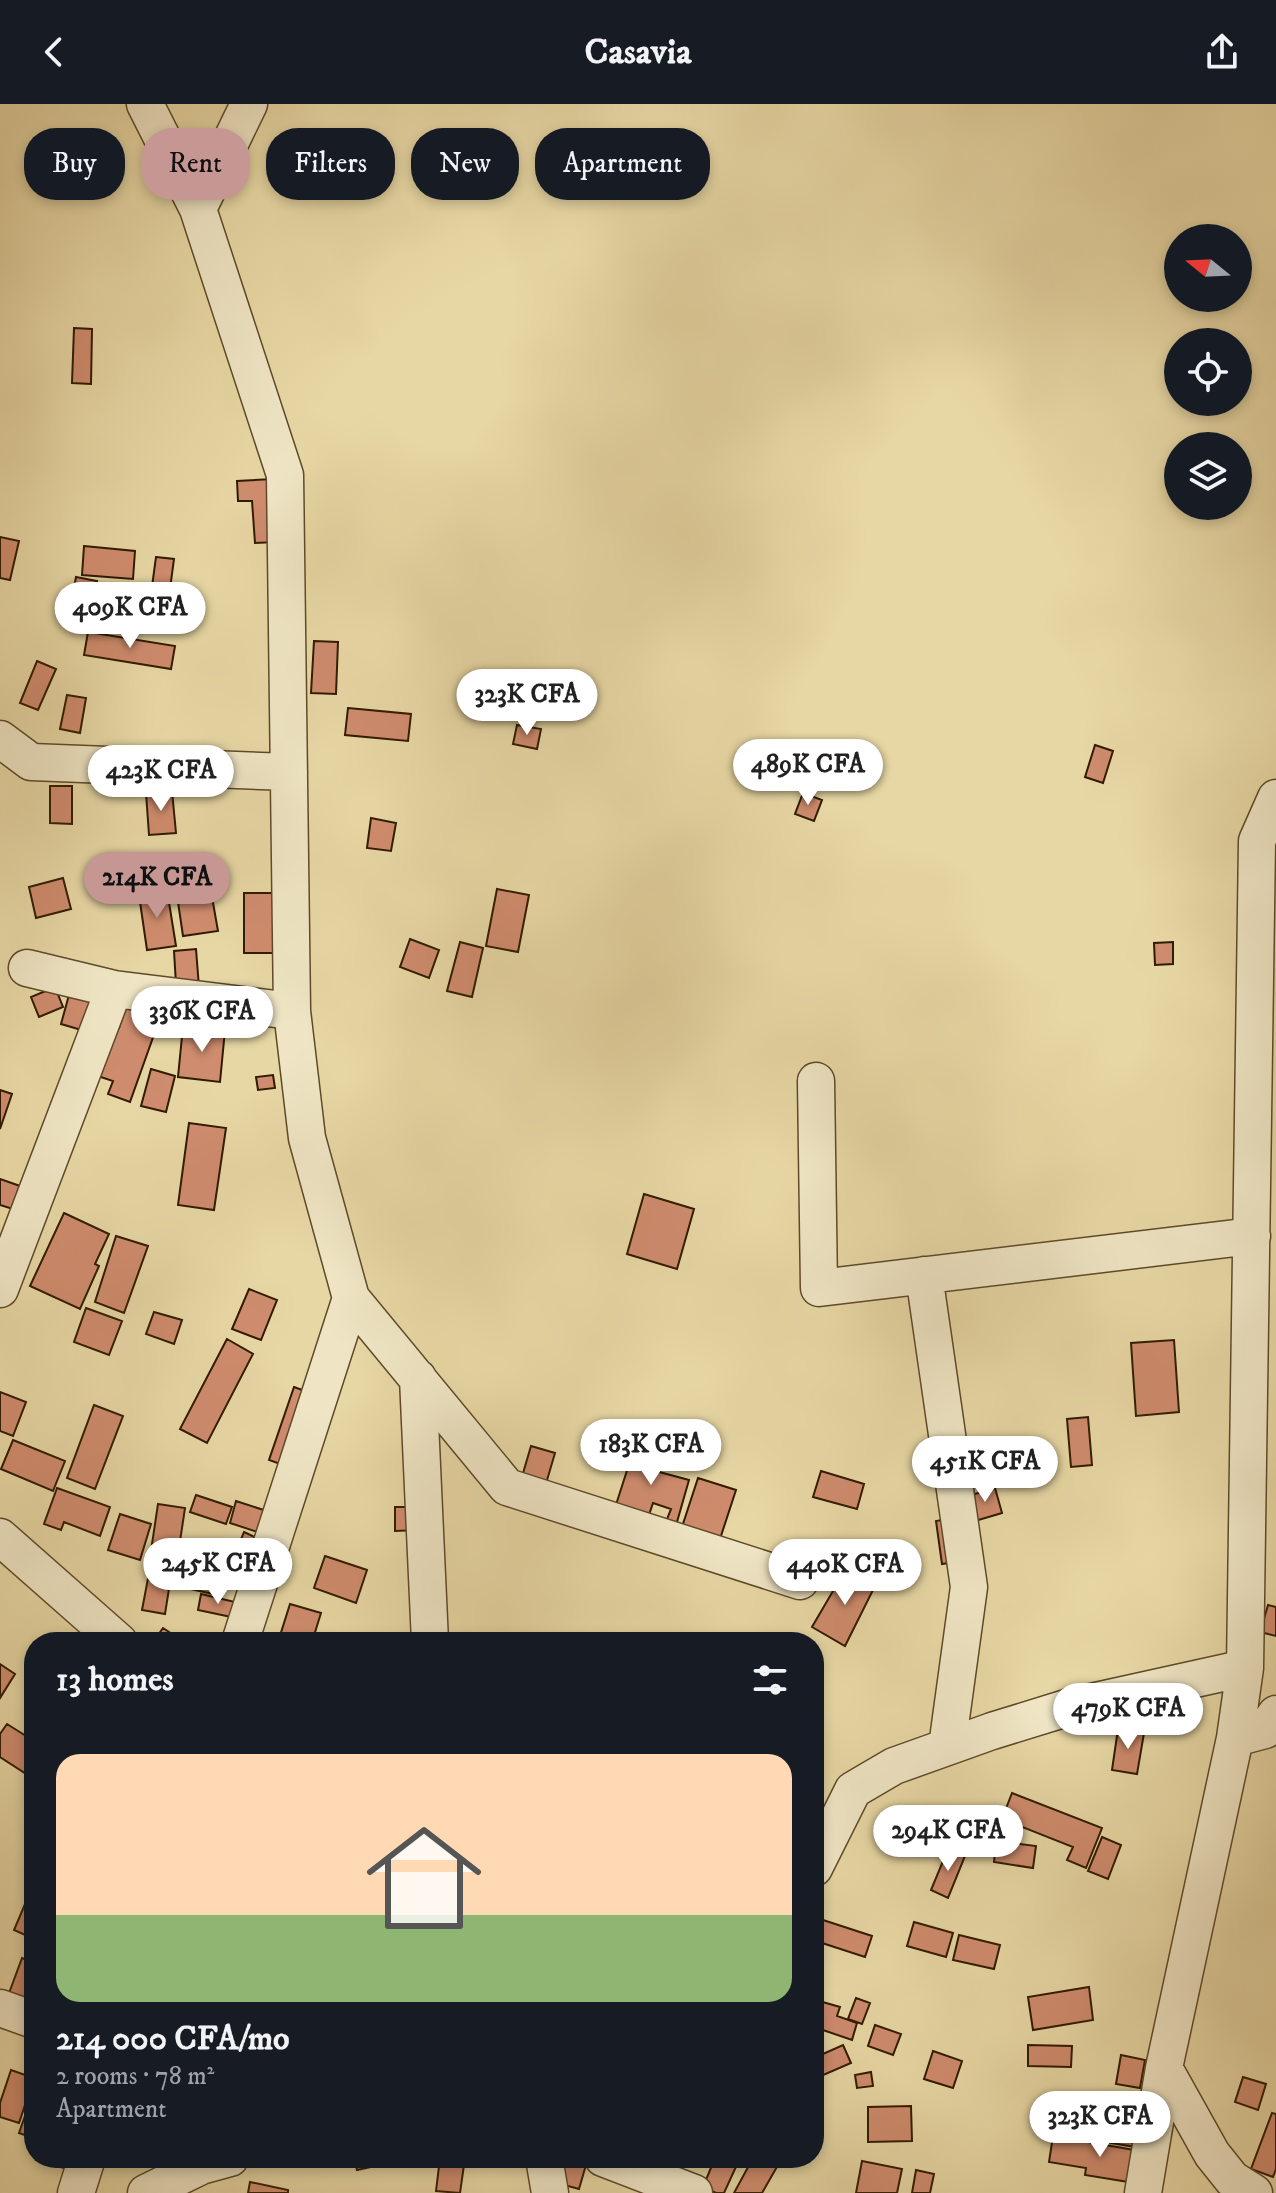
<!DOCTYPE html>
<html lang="en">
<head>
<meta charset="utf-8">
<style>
  :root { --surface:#171b24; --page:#242831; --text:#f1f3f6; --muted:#9ea1a6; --line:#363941; --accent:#c59692 }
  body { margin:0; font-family:"IM FELL DW Pica",serif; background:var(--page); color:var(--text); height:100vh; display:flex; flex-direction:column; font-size:30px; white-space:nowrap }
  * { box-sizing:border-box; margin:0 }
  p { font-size:26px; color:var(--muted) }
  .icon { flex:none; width:44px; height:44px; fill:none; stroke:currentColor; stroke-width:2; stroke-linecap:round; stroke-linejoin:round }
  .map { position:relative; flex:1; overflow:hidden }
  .sheet { position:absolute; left:24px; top:1528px; width:800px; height:536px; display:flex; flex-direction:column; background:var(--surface); border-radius:32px; box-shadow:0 4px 12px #0003 }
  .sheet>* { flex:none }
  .hud { position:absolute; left:24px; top:24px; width:800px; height:72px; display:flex; gap:16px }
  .needle { width:52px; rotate:288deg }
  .buttons { position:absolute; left:1164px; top:120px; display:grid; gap:16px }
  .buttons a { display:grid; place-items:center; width:88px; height:88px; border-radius:50%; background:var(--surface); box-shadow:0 4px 12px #0003; font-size:40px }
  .price { position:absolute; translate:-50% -68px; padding:0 18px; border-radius:28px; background:#fff; color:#222; font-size:26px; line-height:52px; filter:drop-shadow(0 2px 4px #0008) }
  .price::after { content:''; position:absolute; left:50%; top:48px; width:24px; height:18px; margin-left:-12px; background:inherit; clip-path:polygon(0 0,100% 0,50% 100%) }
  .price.selected { background:var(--accent); color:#111 }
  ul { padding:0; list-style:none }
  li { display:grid; align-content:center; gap:16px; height:424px; padding:0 32px }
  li+li { border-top:2px solid var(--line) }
  li span { display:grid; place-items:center; height:248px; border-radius:24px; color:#555 }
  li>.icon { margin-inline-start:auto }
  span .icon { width:144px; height:144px; fill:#fffc; stroke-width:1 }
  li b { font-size:34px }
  h2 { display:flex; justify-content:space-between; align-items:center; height:96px; padding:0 32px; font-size:34px }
  .chip { padding:0 28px; border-radius:32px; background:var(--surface); box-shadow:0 4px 12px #0003; font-size:28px; line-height:72px }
  .chip.selected { background:var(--accent); color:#111 }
  header { display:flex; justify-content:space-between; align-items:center; height:104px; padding:0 32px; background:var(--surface); font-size:36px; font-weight:700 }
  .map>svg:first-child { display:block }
</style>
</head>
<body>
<header><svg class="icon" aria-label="back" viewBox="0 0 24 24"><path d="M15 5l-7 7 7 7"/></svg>Casavia<svg class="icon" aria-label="share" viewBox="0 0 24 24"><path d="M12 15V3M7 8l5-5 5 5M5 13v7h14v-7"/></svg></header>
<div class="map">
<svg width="1276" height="2089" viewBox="0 0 1276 2089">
  <rect width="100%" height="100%" fill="#e7d7a4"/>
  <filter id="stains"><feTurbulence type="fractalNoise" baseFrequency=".0025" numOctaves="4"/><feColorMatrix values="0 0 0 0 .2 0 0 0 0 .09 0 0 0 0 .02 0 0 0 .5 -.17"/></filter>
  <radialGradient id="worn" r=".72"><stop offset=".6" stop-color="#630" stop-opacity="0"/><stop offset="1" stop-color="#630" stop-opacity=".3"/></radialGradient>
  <!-- building -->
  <path fill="#cf8c6e" stroke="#311b00" stroke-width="2" fill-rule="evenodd" d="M74,224L92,225L91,280L72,279Z
    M273,375L276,438L255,439L252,397H238L237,377Z
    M0,433L19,437L10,476L0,474Z
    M84,442L135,447L133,475L82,471Z
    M156,453L174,455L166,515L148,512Z
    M76,473L97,477L91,506L71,501Z
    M88,528L175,542L171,565L84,551Z
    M314,537L338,538L336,590L311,589Z
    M37,557L56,565L38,606L20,599Z
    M67,591L86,594L80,629L60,625Z
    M348,604L411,610L408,637L345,631Z
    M517,621L541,625L537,645L513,640Z
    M1095,641L1113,647L1103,679L1085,673Z
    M50,682H72V720L50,719Z
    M172,687L176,729L149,731L146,689Z
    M803,689L822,696L814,717L795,710Z
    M371,714L396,719L391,747L367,744Z
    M63,774L71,805L36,814L29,783Z
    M497,785L529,791L518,848L486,842Z
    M167,786L176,842L147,846L139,791Z
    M244,789H274V849H244Z
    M212,793L218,827L183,832L178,798Z
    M410,835L439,846L429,874L400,863Z
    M460,838L483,844L472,893L447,887Z
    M1173,838V860L1155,861L1154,839Z
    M196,845L200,896L177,897L174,847Z
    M72,880L106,889L95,930L61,920Z
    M55,883L63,903L39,913L31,893Z
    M127,899L161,911L130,998L108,990L113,977L89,969L106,919L119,924Z
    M183,922L225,926L220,978L178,973Z
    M151,965L175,972L166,1008L141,1002Z
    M273,971L275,984L258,986L256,973Z
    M0,986L12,990L0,1025Z
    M189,1019L226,1024L214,1106L178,1101Z
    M0,1075L20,1082L13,1105L0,1101Z
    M644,1090L694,1105L677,1165L627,1150Z
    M64,1109L109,1130L95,1160L99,1162L80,1205L30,1182Z
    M116,1132L148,1142L124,1209L95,1198Z
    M249,1185L277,1196L261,1236L232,1225Z
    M86,1204L122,1217L109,1251L74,1238Z
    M154,1208L182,1216L174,1240L146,1230Z
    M227,1235L253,1250L207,1339L180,1325Z
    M1174,1236L1179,1308L1136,1312L1131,1239Z
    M294,1283L319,1292L294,1365L269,1356Z
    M0,1288L26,1298L13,1332L0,1327Z
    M94,1301L123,1312L95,1385L67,1374Z
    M1088,1313L1092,1361L1071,1363L1067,1315Z
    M640,1326L661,1330L652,1366L689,1376L675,1425L614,1407ZM653,1399L671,1405L665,1420L648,1414Z
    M13,1336L65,1357L53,1387L1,1365Z
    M531,1342L555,1349L545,1383L521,1376Z
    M821,1367L864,1380L857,1405L813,1393Z
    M698,1374L736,1386L719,1438L681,1426Z
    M57,1384L110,1403L100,1432L64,1418L61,1426L44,1420Z
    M995,1384L1002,1409L975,1417L968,1392Z
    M196,1391L232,1403L226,1420L190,1408Z
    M236,1397L273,1409L267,1431L230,1419Z
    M158,1400L185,1404L176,1464L149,1460Z
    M395,1403H419V1426L395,1427Z
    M120,1410L151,1420L140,1456L108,1446Z
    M960,1413L967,1456L942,1460L936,1417Z
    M244,1428L265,1438L251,1471L230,1461Z
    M325,1452L367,1466L356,1499L314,1484Z
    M182,1461L217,1470L213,1490L177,1482Z
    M847,1463L876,1480L845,1542L812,1523Z
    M149,1469L171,1472L165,1510L142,1506Z
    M201,1490L239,1499L236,1514L198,1506Z
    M290,1500L321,1509L312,1538H278Z
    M1268,1501L1276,1503V1532L1260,1528Z
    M163,1524L184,1538H153Z
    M0,1560L15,1570L0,1594Z
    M7,1620L34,1637V1675L0,1653V1630Z
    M1118,1625L1144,1629L1137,1670L1112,1666Z
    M1012,1689L1102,1724L1086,1764L1067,1756L1073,1743L1002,1715Z
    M1102,1733L1121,1741L1108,1775L1088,1767Z
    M996,1737L1036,1742L1033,1764L994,1758Z
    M948,1745L965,1752L948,1794L931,1786Z
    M34,1779V1835L14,1826Z
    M823,1816L872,1832L865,1853L816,1837Z
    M914,1818L953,1829L946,1853L907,1842Z
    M959,1831L1000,1841L994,1865L953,1856Z
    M22,1854L34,1859V1894L28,1909L5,1900Z
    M1089,1883L1093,1916L1033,1926L1028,1893Z
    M856,1894L870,1899L862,1920L848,1915Z
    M819,1897L840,1903L837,1912L857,1919L852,1936L814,1923V1912Z
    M875,1921L901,1930L893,1951L868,1942Z
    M843,1941L851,1959L814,1975V1954Z
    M1028,1941L1072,1942L1071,1963L1028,1962Z
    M933,1947L962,1957L953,1984L924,1975Z
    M1121,1951L1145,1956L1140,1984L1116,1980Z
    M11,1966L34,1974L19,2019L0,2013V1999Z
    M871,1968L873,1982L857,1984L855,1971Z
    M1243,1973L1266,1980L1258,2006L1235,1998Z
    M33,1989L34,1990V2034L19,2029Z
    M911,2002L912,2037L868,2038V2003Z
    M1272,2009L1276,2010V2065L1273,2073L1251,2065Z
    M1086,2010L1145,2020L1141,2044L1082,2034Z
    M1053,2032L1146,2048L1141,2080L1085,2071L1086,2064L1049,2058Z
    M37,2054H75L71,2066L36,2056Z
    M354,2054H407V2055L357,2066Z
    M440,2054H465L460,2089L436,2087Z
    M564,2054H588L579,2085L557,2079Z
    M715,2054H740L724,2089H716L703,2083Z
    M753,2054H782L762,2089H734Z
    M862,2057L902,2065L897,2089H856Z
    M916,2066L934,2070L930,2089H912Z
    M250,2078L288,2086V2089H248Z"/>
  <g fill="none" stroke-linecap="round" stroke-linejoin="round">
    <defs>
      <path id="minor" d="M145,0L198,105L285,371L292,907L307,1034L351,1194L240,1538
        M198,105L249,0
        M0,635L31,658L289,668
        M27,864L114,885L292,907
        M816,977L819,1184L1252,1132
        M924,1171L969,1483L947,1643
        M0,1185L114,885
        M351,1194L507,1383L800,1477
        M418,1274L430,1538
        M0,1433L119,1538
        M1235,1634L1265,1626L1276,1610
        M814,1764L853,1686L894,1662L992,1627L1073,1602L1245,1564
        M0,1904L34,1916
        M1164,1964L1212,2050L1232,2075L1254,2089
        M544,2054L550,2089
        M603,2054L694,2089
        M76,2089L87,2054
        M146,2089L201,2062L230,2054
        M1143,2089L1164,1964L1235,1634L1245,1564L1257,737L1276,694"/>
    </defs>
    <!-- minor casing -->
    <use href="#minor" stroke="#5e4a29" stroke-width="39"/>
    <!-- minor -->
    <use href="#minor" stroke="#efe5c4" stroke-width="36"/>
  </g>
  <rect width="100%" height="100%" filter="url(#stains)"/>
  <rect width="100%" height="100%" fill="url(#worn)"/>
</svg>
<div class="buttons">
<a><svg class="needle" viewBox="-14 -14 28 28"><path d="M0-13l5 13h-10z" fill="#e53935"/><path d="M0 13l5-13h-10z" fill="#9ea1a6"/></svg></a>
<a><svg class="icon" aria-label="locate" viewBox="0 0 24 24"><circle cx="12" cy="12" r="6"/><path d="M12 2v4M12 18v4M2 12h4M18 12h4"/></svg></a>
<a><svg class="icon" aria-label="layers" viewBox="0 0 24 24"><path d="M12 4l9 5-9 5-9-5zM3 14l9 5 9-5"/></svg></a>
</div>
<b class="price" style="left:130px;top:546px">409K CFA</b>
<b class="price" style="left:527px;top:633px">323K CFA</b>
<b class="price" style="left:808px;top:703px">489K CFA</b>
<b class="price" style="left:161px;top:709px">423K CFA</b>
<b class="price selected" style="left:157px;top:816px">214K CFA</b>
<b class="price" style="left:202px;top:950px">336K CFA</b>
<b class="price" style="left:651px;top:1383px">183K CFA</b>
<b class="price" style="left:985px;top:1400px">451K CFA</b>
<b class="price" style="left:218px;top:1502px">245K CFA</b>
<b class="price" style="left:845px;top:1503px">440K CFA</b>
<b class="price" style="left:1128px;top:1647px">479K CFA</b>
<b class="price" style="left:948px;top:1769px">294K CFA</b>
<b class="price" style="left:1100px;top:2055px">323K CFA</b>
<div class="hud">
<a class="chip">Buy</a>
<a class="chip selected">Rent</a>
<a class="chip">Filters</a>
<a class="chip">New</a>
<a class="chip">Apartment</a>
</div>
<section class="sheet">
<h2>13 homes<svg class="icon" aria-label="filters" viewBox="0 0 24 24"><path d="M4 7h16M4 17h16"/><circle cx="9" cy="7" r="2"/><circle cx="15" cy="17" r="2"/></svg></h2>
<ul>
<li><span style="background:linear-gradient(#ffd9b3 65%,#8fb573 0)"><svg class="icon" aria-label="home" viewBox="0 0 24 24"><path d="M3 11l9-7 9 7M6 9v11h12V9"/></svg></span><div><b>214 000 CFA/mo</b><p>2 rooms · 78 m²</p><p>Apartment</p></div></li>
</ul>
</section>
</div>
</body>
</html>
